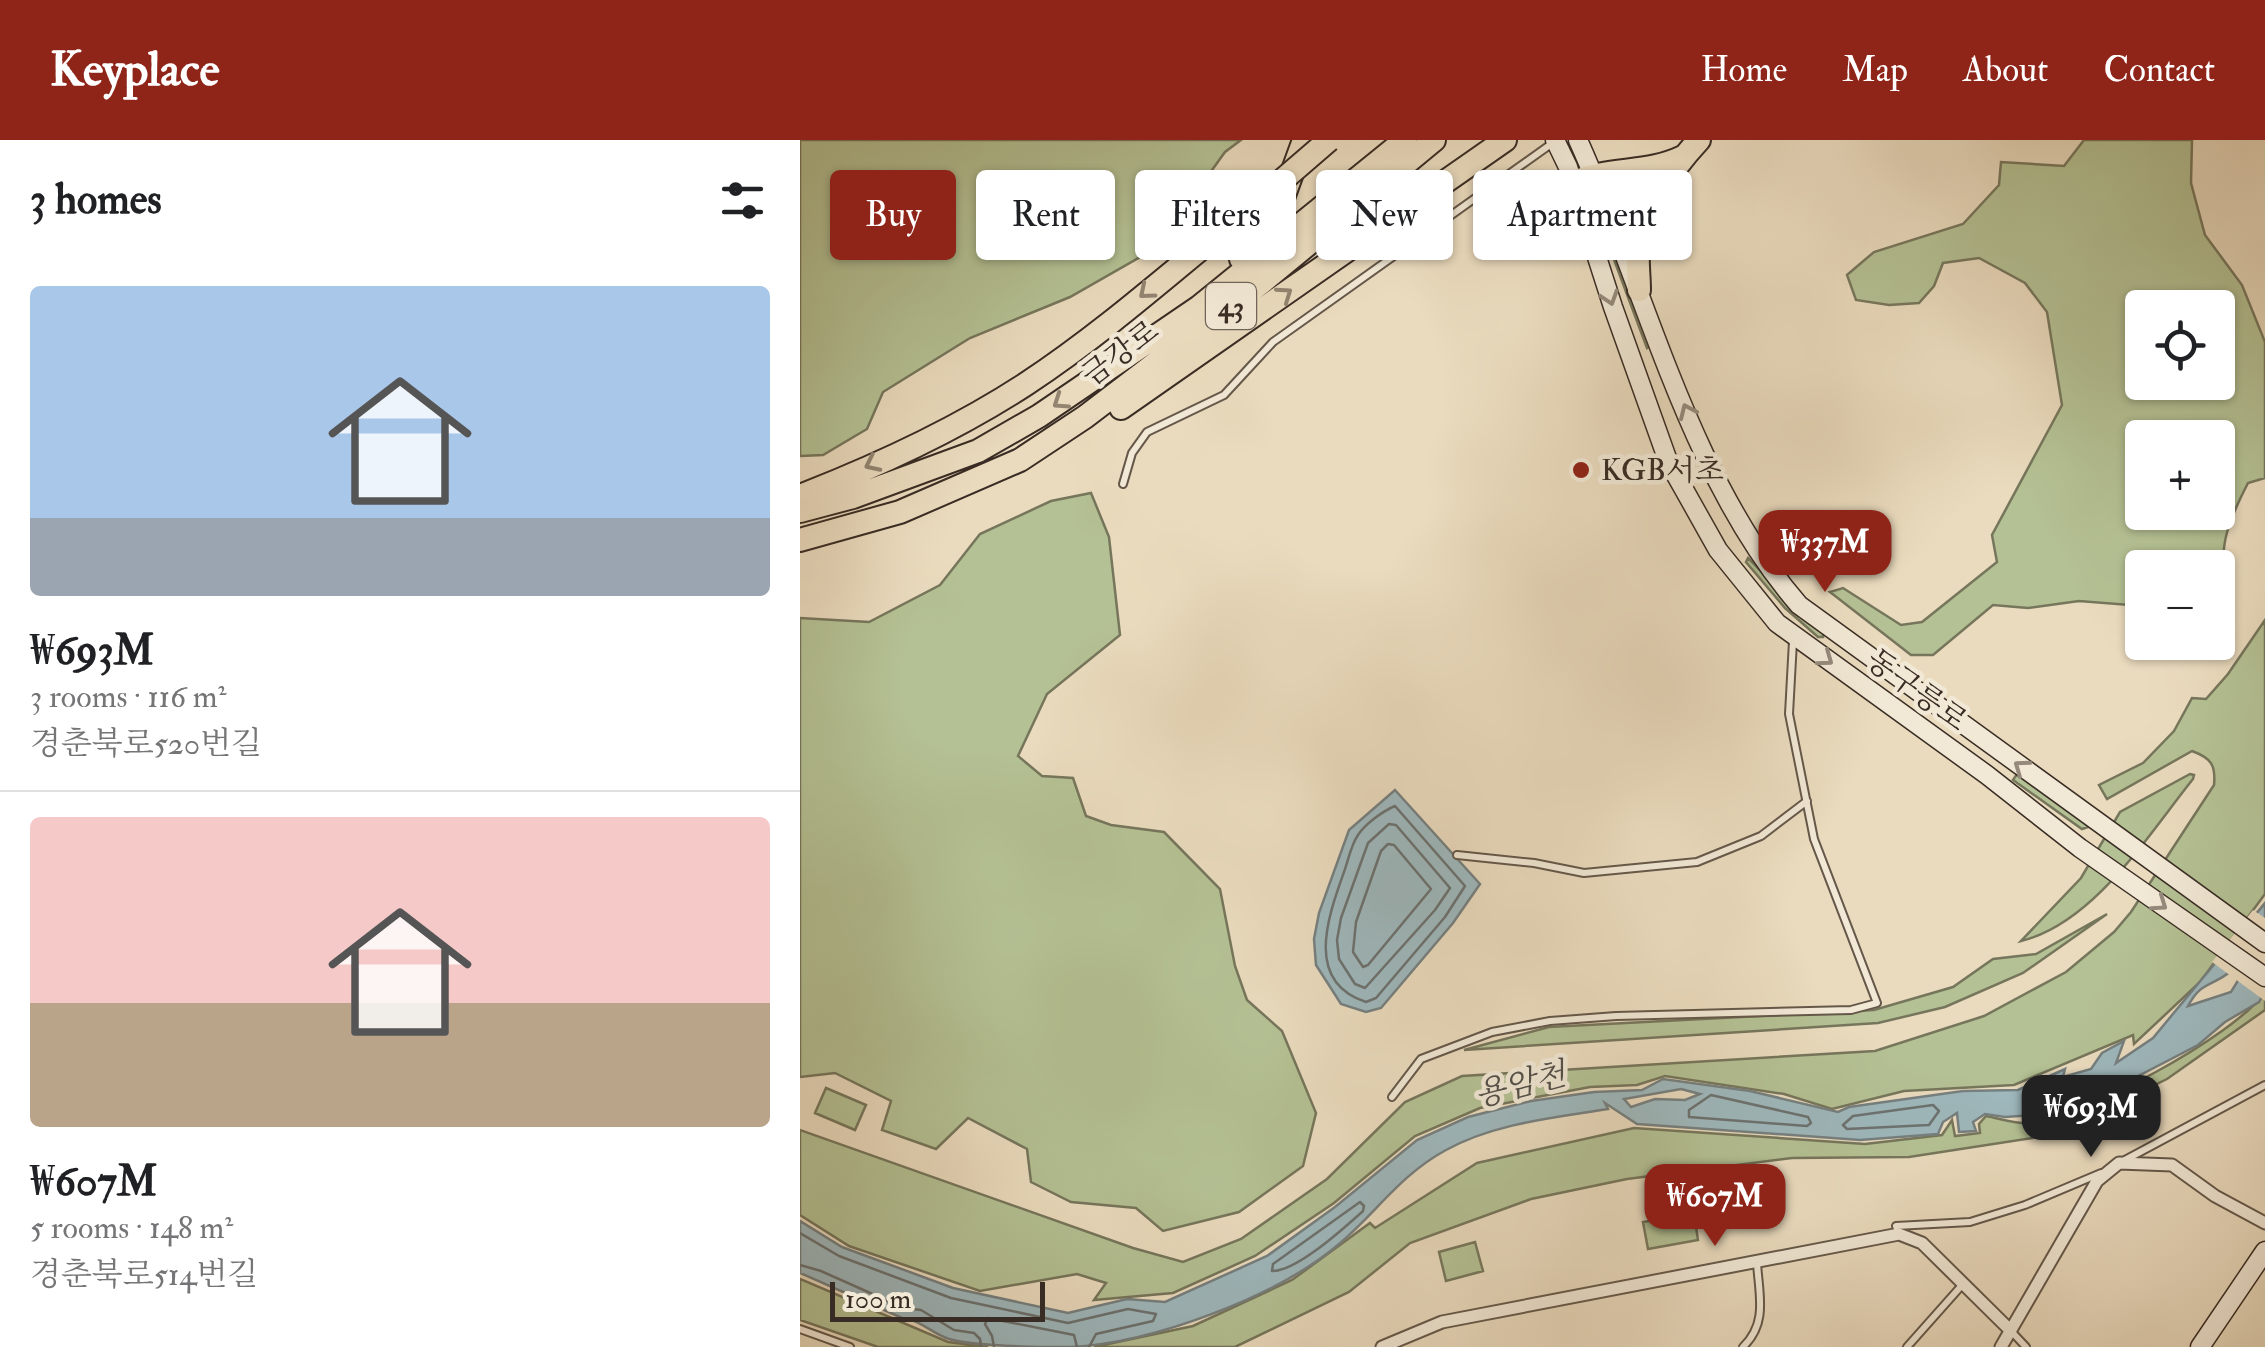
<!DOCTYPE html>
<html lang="en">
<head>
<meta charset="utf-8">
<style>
  :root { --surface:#fff; --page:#f6f6f6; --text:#202124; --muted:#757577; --line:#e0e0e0; --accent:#8f2418 }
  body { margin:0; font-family:"IM FELL Double Pica","Noto Serif KR",serif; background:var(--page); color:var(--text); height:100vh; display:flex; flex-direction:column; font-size:38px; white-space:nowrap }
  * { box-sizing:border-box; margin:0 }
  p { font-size:32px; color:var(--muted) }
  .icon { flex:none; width:55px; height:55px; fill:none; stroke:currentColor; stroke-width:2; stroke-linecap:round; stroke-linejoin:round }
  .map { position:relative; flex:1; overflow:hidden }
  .details { display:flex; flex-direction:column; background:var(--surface); width:800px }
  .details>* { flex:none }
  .hud { position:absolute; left:30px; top:30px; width:950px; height:90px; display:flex; gap:20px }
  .controls { position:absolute; left:1325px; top:150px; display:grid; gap:20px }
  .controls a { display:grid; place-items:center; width:110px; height:110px; border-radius:10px; background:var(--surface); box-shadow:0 2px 8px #0004; font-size:50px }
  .scale { position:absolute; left:30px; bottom:25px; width:215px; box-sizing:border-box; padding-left:10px; border:5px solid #392c24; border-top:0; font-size:28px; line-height:35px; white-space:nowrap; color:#392c24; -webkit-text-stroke:8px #f1e8d5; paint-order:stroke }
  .price { position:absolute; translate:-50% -85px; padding:0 22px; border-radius:20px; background:var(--accent); color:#fff; font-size:32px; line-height:65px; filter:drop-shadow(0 2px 5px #0008) }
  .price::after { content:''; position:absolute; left:50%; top:60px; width:30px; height:22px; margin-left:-15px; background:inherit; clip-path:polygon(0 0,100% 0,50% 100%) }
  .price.selected { background:#222; color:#fff }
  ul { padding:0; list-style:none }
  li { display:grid; align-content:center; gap:20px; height:530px; padding:0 30px }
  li+li { border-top:2px solid var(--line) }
  li span { display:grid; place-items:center; height:310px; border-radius:10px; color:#555 }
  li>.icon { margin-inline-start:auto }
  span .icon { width:180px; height:180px; fill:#fffc; stroke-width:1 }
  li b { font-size:42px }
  h2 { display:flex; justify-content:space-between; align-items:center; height:120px; padding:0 30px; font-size:42px }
  .tag { padding:0 35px; border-radius:10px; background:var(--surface); box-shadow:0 2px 8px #0004; font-size:35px; line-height:90px }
  .tag.selected { background:var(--accent); color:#fff }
  header { display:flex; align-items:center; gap:60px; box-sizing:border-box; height:140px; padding:0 50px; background:var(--accent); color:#fff }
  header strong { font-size:48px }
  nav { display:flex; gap:55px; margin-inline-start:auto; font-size:35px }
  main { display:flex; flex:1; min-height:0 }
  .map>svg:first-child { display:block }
</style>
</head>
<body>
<header>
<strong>Keyplace</strong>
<nav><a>Home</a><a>Map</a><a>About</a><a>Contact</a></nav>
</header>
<main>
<section class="details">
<h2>3 homes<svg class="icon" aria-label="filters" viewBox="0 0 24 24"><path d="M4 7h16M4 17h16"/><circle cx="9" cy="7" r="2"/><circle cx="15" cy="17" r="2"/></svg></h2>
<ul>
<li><span style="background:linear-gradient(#a9c7e8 75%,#9aa5b1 0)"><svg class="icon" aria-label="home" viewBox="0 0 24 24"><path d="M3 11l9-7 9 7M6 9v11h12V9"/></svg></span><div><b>₩693M</b><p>3 rooms · 116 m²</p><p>경춘북로520번길</p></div></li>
<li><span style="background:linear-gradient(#f6c9c9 60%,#b9a48a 0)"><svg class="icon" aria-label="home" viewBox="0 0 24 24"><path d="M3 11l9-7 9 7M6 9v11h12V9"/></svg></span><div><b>₩607M</b><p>5 rooms · 148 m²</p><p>경춘북로514번길</p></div></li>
</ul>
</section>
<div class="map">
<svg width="1465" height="1207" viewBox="0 0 1465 1207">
  <rect width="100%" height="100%" fill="#eadbbe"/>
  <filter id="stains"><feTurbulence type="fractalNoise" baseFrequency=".002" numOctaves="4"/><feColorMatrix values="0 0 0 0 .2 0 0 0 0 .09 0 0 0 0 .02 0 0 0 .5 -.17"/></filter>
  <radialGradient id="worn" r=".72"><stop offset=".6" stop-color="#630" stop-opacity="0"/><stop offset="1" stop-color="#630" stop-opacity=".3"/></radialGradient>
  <!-- green -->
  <path fill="#b4c194" stroke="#76765c" stroke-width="2.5" fill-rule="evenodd" d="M0,0H441L425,12L356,108L270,157L170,198L83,252L67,289L23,315L0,316Z
    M1284,0H1392L1391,43L1405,95L1442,145L1465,202V338L1448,343C1432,374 1416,407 1427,442L1418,451V428H1342V466L1279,461L1228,468L1193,465L1133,515H1111L1030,452L1043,448L1101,485L1122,482L1197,422L1192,395L1262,265L1247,172L1225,143L1179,118L1143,123L1134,146L1119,163L1089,165L1056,160L1047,135L1074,112L1163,84L1199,45L1201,22L1264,26ZM1342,168H1418V242H1342ZM1342,298H1418V372H1342Z
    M797,63L850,206L847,208L794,66Z
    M291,353L309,397L320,495L247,554L218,616L242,636L273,638L286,676L311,685L364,692L420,749L435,826L447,860L482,891L516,973L503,1026L439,1072L363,1091L336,1068L271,1062L231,1042L227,1009L168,978L136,1009L82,990L91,961L35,933L0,937V478L69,482L140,445L180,394L251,361Z
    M948,418L1023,493V497H1018L985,468L946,422Z
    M1465,480V754L1400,842L1334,904L1333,895L1214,945L1104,951L1032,969L984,954L865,936L837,945L790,947L680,968L615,996L534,1063L455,1116L373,1153L294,1160L306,1143L277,1134L180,1151L49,1106L0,1075V990L333,1108L383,1122L441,1099L527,1039L605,962L662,936L1075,911L1184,876L1266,832L1314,792L1331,772L1414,645C1416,625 1411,618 1392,611L1307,659L1299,645L1343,623L1374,591L1392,558L1406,559L1428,534Z
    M1217,634L1286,683L1288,687L1282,689L1213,640Z
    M1390,634L1394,635L1393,639C1348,695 1294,783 1221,801L1281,738L1320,672Z
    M1307,774L1223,833L1145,867L1078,883L664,910L749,887L1074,870L1153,847L1193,819L1236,814Z
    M1465,852V870L1367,939L1252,995L1109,1017L992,1018L827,1039L731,1059L610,1103L549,1152L435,1207H294L393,1186L492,1140L570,1083L575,1088L677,1023L834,988L1065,1004L1142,995L1152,980L1155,996L1180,993L1179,984L1186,976C1198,978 1212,983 1224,983C1278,981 1435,896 1465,852Z
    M26,948L66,965L55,990L15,973Z
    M894,1074L898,1100L848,1109L843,1082Z
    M675,1102L683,1131L646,1141L639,1112Z
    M0,1139L148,1202L188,1207H78L0,1180Z"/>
  <!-- water -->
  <path fill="#9eb8bd" stroke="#768080" stroke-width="2.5" fill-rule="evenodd" d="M595,650L680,744L653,783L581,868L566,872L541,864L516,825L514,799L519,773L549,690Z
    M1465,763V851L1459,862L1425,882L1398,905L1311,950L1249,974L1205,977L1185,974L1173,982L1176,991L1159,992L1157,973L1143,982L1138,994L1060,1000L837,984L805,963L808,969C754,978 695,983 646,1010C600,1035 577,1072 539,1104C477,1157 352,1203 271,1207C241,1207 176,1207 149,1199C131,1193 121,1180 102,1178L0,1133V1081L42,1107L153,1148L268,1173L327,1159L365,1162L467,1116L535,1067L617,1000L668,977L731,961L794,952L842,950L863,939L950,951L1038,972L1049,967L1163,951L1218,950L1265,929L1263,937L1291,929L1302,913L1324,901L1316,923L1353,898ZM1431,831L1439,839L1431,852L1388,866C1402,840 1412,847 1431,831ZM881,949L900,954L885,960L855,959L831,967L824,959Z"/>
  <!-- pier -->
  <path fill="#eadbbe" d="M1453,770L1465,778V861L1412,822Z"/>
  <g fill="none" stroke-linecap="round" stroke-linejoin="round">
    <!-- shore -->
    <path stroke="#6c7270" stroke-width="2.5" d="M595,666L665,746L645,777L576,858L566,862C504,842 528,777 544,732C548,721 551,705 558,695C565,684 583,671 595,666Z
      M589,684L596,685L650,748L635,770L565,848L555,844L539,819L537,800L541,778L568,703Z
      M588,704L594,705L631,749L568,825L563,827L553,812L556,782L581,711Z
      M1257,944L1269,947L1270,954L1246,964H1226L1227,957Z
      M911,955L1008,977L1011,983L1007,986L889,977V970Z
      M1133,965L1139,971L1129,985L1047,989L1043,985L1053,976Z
      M560,1062L564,1066L563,1071C544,1088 496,1132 472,1131L473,1124Z
      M0,1093L39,1116L151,1158L268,1183L328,1169L356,1174L353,1181L296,1194L289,1207
      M0,1125L21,1131L104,1168L121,1170L154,1190L174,1193L180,1199L181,1207
      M194,1207L192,1196L185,1184L188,1178L274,1195L277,1207"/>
    <defs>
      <path id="lane" d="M323,344L332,313L347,292L424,255L473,202L754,2
        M657,715L734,723L784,733L897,722L961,696L1007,661
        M592,957L621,919L692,892L750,881L816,876L1051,870L1077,863L1014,699L989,574L993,501
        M1325,1020L1465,945
        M1099,1094L1096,1086L1170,1082L1225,1065L1301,1033
        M0,1189L50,1207
        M1211,1191L1226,1207
        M943,1207C968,1183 959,1155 957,1123
        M1107,1207L1163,1144"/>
      <path id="street" d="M582,1207L642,1182L1099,1094L1122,1103L1211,1191
        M1201,1207L1297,1041L1319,1023L1372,1025L1415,1056L1465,1083"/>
      <path id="secondary" d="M755,0L768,27L813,167L868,321L918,410L977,483L1187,635L1280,708L1465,837
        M778,0C847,152 888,337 999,465L1465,803
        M1400,1207L1465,1111"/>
      <path id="highway" d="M773,42C812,27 848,34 883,17
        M441,119L479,69L504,0
        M839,150C839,137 837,123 838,110C842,71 873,28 899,0
        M321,268L705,0
        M0,356C77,326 157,289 226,244C305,192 376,128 449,69
        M0,371L53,357L178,311L239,276L399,167L605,0
        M0,400L100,372L220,320L285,277L461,143L634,0"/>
    </defs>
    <!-- lane casing -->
    <use href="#lane" stroke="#65584a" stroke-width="10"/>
    <!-- street casing -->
    <use href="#street" stroke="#65584a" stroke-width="15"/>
    <!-- secondary casing -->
    <use href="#secondary" stroke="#392c24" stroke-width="21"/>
    <!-- highway casing -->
    <use href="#highway" stroke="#392c24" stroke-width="26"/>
    <!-- lane -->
    <use href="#lane" stroke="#f1e8d5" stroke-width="6"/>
    <!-- street -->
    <use href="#street" stroke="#f1e8d5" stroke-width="11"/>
    <!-- secondary -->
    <use href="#secondary" stroke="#f1e8d5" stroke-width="18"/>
    <!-- highway -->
    <use href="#highway" stroke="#eadbbe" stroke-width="22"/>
    <defs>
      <path id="highway-bridge" d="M449,69L529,0"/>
    </defs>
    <!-- highway-bridge casing -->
    <use href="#highway-bridge" stroke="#392c24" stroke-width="26" stroke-linecap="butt"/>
    <!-- highway-bridge -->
    <use href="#highway-bridge" stroke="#eadbbe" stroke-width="22"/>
  </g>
  <!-- one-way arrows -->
  <defs><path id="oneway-chevron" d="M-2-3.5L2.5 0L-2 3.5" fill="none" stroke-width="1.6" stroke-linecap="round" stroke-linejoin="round" transform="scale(2.5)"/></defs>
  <g stroke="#928471">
    <use href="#oneway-chevron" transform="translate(346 152) rotate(140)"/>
    <use href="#oneway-chevron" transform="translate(485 154) rotate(-35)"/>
    <use href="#oneway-chevron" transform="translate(260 262) rotate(146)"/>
    <use href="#oneway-chevron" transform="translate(72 324) rotate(154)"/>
  </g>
  <g stroke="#958a7c">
    <use href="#oneway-chevron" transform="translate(810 158) rotate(72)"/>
    <use href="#oneway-chevron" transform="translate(887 271) rotate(-114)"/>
    <use href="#oneway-chevron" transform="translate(1026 519) rotate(36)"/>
    <use href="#oneway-chevron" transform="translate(1221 627) rotate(-144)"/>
    <use href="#oneway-chevron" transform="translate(1360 764) rotate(35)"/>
  </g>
  <!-- markers -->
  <circle fill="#8f2418" stroke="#f1e8d5" stroke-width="4" cx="781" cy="330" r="10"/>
  <g text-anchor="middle" stroke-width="9" stroke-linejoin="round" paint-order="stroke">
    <!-- shield labels -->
    <rect fill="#f1e8d5" stroke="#706459" stroke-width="2.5" x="406" y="143" width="50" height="46" rx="8"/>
    <g font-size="28" font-weight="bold" fill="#392c24">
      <text x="431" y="176">43</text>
    </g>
    <!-- street labels -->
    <g font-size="30" fill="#392c24" stroke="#f1e8d5">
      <text transform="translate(320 213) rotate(-37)" y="10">금강로</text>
      <text transform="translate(1117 550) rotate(36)" y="10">동구릉로</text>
    </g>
    <!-- poi labels -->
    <g font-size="30" fill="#392c24" stroke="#f1e8d5" text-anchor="start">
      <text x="801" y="340">KGB서초</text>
    </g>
    <!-- water labels -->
    <g font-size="32" font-style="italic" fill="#524f4a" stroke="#f1e8d5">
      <text transform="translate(720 944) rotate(-14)" y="11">용암천</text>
    </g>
  </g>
  <rect width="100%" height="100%" filter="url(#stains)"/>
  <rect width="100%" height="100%" fill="url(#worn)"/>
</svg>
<div class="controls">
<a><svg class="icon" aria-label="locate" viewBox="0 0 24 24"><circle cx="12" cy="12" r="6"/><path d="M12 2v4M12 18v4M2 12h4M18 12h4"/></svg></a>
<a>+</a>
<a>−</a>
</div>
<div class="scale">100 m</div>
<b class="price" style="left:1025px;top:455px">₩337M</b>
<b class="price selected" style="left:1291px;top:1020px">₩693M</b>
<b class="price" style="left:915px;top:1109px">₩607M</b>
<div class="hud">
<a class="tag selected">Buy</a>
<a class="tag">Rent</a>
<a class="tag">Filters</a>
<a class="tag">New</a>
<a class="tag">Apartment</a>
</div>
</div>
</main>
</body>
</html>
